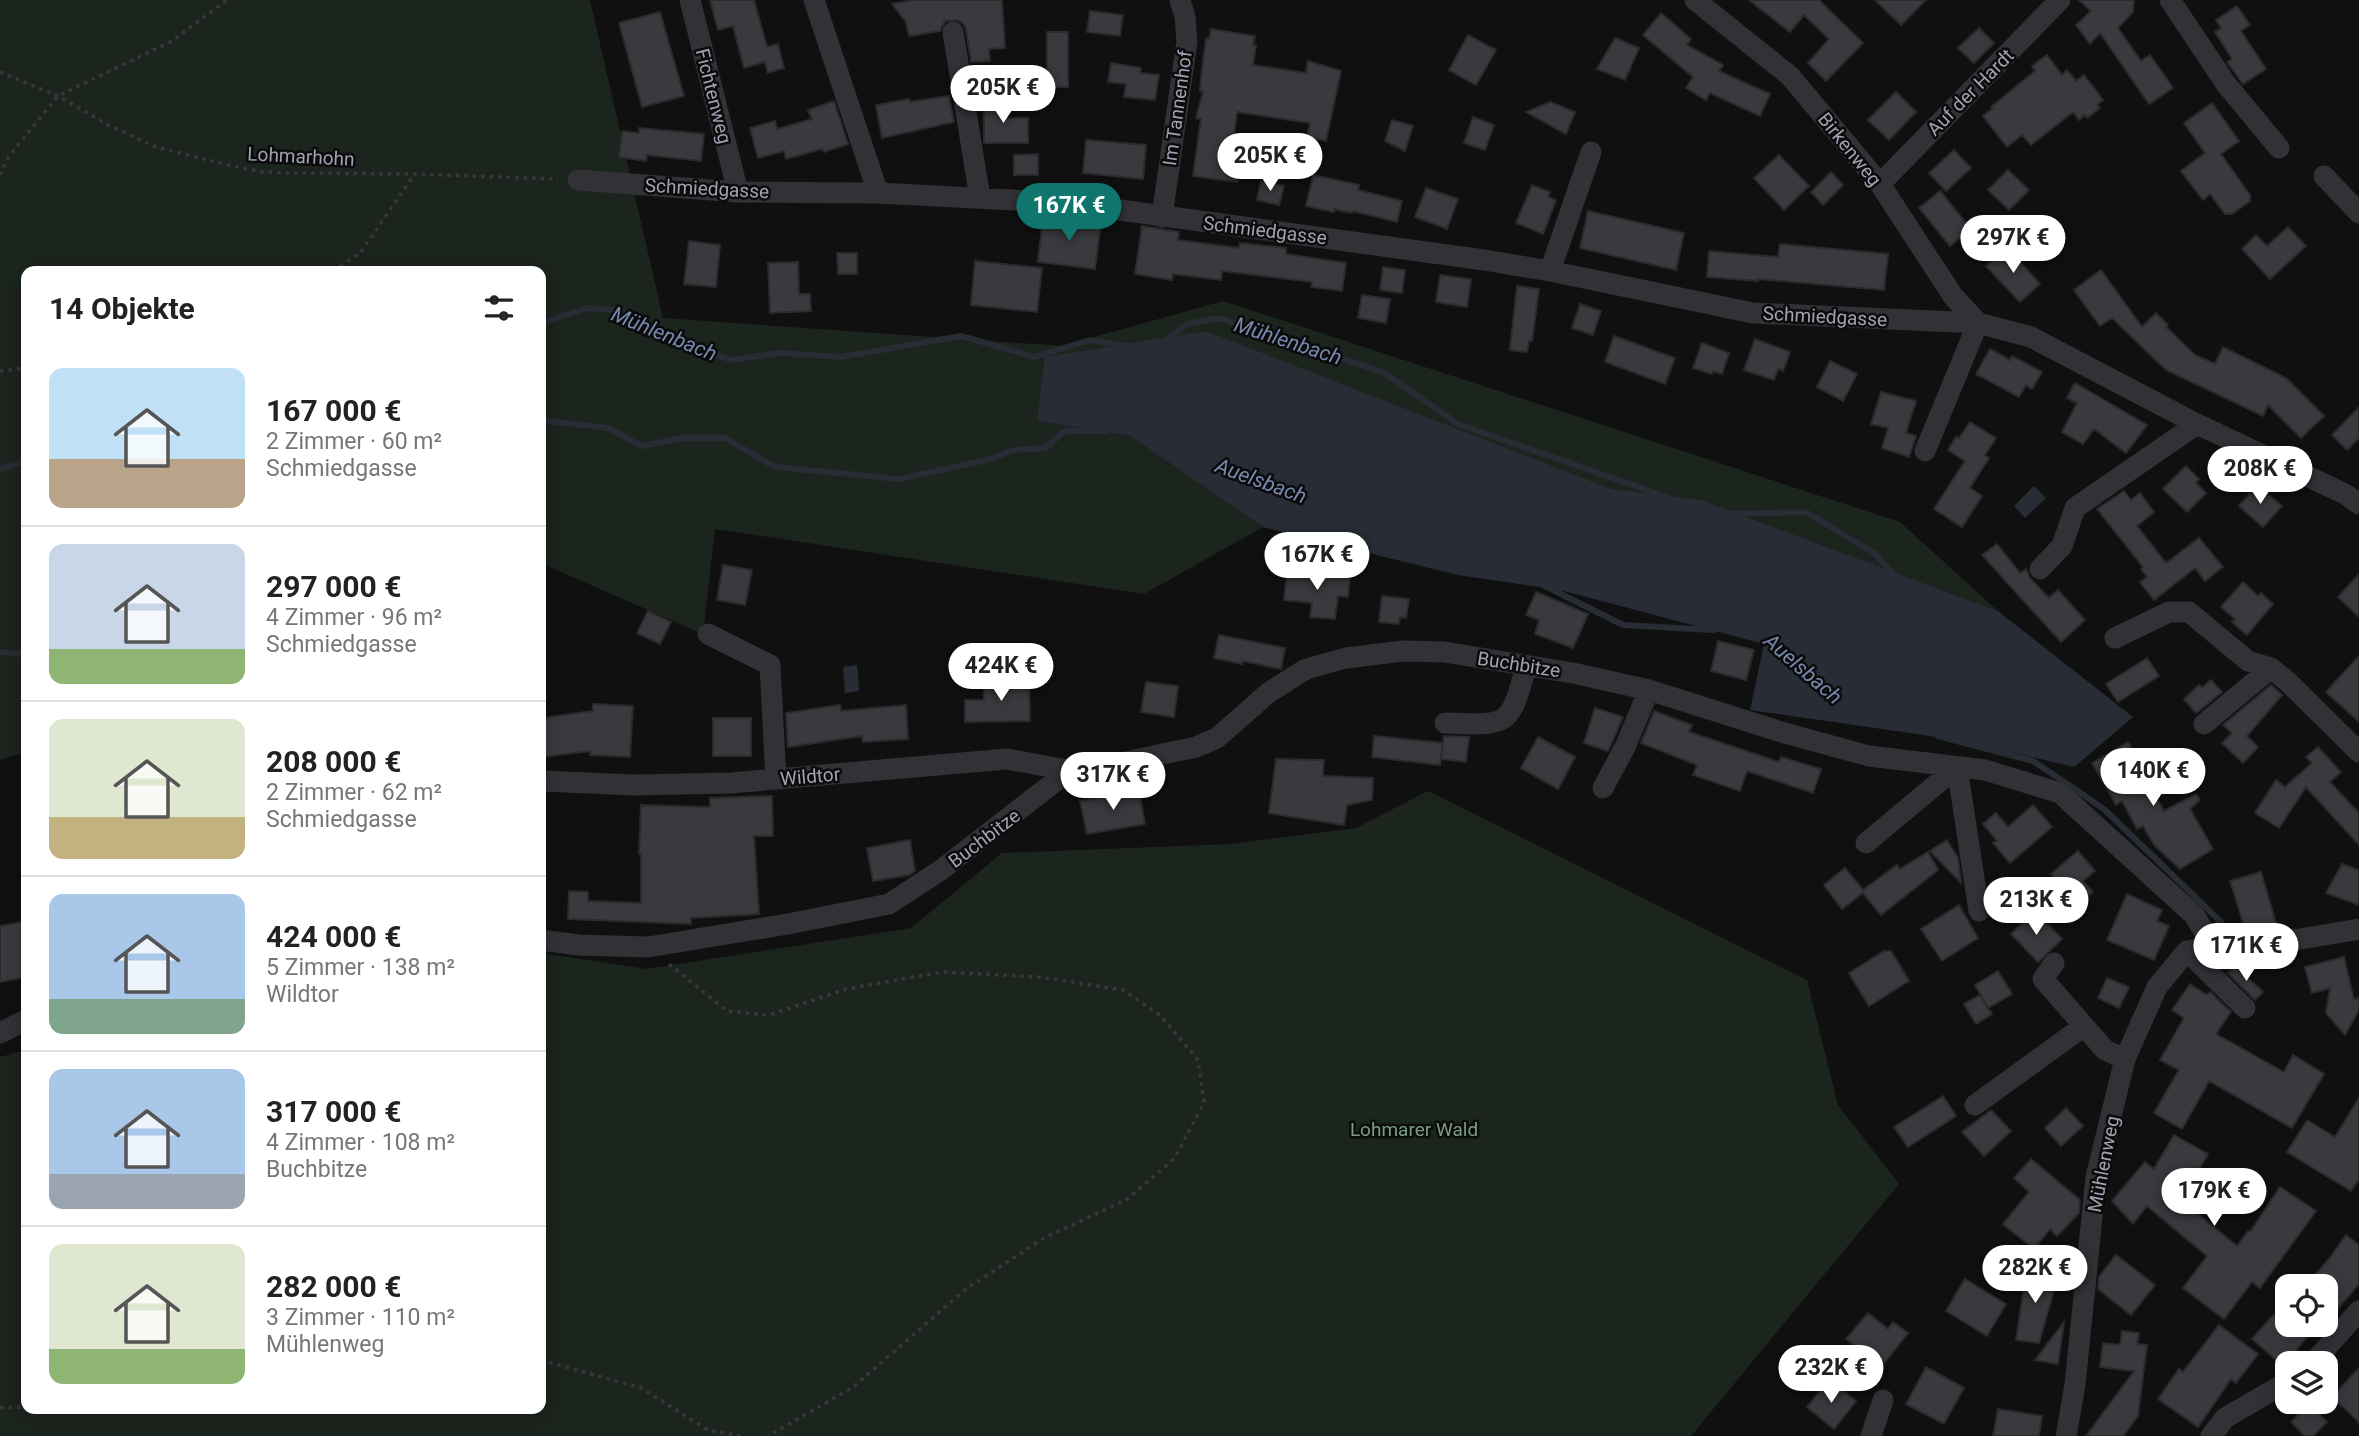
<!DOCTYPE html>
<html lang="de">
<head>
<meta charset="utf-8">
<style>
  :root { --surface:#fff; --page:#f6f6f6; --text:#222; --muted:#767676; --line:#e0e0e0; --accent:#0f766e }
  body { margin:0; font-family:Roboto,sans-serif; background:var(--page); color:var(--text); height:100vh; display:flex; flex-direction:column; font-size:26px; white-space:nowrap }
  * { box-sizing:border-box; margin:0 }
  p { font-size:23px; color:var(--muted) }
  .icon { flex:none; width:38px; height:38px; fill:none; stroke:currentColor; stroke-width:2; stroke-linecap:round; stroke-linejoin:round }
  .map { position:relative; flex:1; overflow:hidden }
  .sheet { position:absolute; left:21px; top:266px; width:525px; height:1148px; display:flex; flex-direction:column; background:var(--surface); border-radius:14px; box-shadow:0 4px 18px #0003 }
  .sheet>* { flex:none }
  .fabs { position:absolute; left:2275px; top:1274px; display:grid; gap:14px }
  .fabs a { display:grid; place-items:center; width:63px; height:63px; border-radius:14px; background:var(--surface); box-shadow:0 4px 18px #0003; font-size:35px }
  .price { position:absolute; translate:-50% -60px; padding:0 16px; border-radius:24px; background:#fff; color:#222; font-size:23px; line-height:46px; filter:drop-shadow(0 2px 4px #0008) }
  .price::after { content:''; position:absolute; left:50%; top:42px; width:21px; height:16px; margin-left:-10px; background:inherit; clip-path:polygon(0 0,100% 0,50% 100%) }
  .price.on { background:var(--accent); color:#fff }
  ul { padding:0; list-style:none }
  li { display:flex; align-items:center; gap:21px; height:175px; padding:0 28px }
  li+li { border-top:2px solid var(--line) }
  li span { display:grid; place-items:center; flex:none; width:196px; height:140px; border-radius:14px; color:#555 }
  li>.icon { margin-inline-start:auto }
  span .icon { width:84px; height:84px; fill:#fffc; stroke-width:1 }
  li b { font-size:30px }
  h2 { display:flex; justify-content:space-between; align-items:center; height:84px; padding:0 28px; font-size:30px }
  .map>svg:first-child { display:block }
</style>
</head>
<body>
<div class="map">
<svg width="2359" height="1436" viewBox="0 0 2359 1436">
  <rect width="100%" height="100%" fill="#101011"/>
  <!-- green -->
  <path fill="#1c241e" d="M0,0H590L663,318L1062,346L1223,301L1900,522L1998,611L1702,500L1037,421L1130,436L1263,527L1144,594L715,529L703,634L545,565L541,567V271H26V752L0,760Z
    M1428,791L1807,980L1838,1105L1899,1184L1691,1436H0V1057L26,1050V1409H541V953L646,969L911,928L1002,853L1230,844L1356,828Z"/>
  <!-- water -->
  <path fill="#272c35" d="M1206,331L1611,489L1702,500L1998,611L2133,717L2074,767L1965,741L1750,710L1764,644L1560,590L1458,575L1263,527L1130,436L1037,421L1045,357Z
    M2034,486L2046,498L2025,518L2014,506Z
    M857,665L859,691L845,693L843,667Z"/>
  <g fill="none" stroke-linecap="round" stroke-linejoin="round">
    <!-- stream -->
    <path stroke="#272c35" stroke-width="6" d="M541,323L588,308L617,310L647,323L685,345L731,360L780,353L841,357L961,336L1035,357L1090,340L1126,346
      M1165,341L1187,324L1219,318L1383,372L1458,424L1667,497
      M541,420L608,428L642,446L682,438H725L775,467L899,479L987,460L1014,450L1046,448L1064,431H1106
      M0,469L20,463L26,466
      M1731,514L1806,512L1874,553L1895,576
      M1545,586L1623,625L1713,630
      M0,652L26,654
      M1938,736L2033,761L2069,785L2105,810L2221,922"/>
  </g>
  <!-- building -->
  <path fill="#3a3a3e" stroke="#2b2a2d" stroke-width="2" d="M710,0H754L767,47L778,44L784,68L768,73L765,62L744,68L733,26L718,30Z
    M912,0H1002L1005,48L989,49L990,61L971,62L966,29L963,23L957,20L945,21L940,31L909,36L906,22L892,4Z
    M1749,0H1819L1863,43L1826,81L1808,63L1829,39L1804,15L1790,32Z
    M1875,0H1926L1901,25Z
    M2079,0H2134L2133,12L2118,28L2141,61L2150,55L2173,88L2149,104L2100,33L2090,44L2076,25L2091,11Z
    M2237,6L2250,25L2241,31L2266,69L2243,84L2227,62L2232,59L2215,32L2221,28L2216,20Z
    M1090,11L1123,15L1120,36L1087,32Z
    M660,12L684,96L642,107L619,23Z
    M1661,13L1691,39L1687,45L1723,65L1719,71L1770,94L1760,116L1710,93L1706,100L1686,88L1693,77L1643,35Z
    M1979,28L1994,43L1974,63L1958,48Z
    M1211,29L1255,36L1253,45H1256L1253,65L1306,73L1308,61L1341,71L1326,141L1307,137L1310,123L1237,112L1230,163L1239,164L1237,182L1193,176L1201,119L1196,118L1203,92L1200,91L1202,69L1206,38L1209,39Z
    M1047,32H1068V87H1047Z
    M1468,35L1496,50L1476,85L1449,70Z
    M1615,38L1639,48L1625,80L1597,69Z
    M2047,55L2062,75L2067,70L2076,81L2084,75L2103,100L2097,105L2100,108L2087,118L2085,115L2079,120L2073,112L2031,145L2022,135L2007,147L1983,116L1992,109L1991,107L2035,71L2032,66Z
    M1111,63L1141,68L1140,73L1159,75L1155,100L1124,97L1126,84L1108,82Z
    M1896,92L1916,112L1889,140L1868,120Z
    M949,96L954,122L882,138L876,105L909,99V102Z
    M984,99H1004V118H1028V143H984Z
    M834,101L848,144L824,152L822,149L786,159L784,151L758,158L750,128L775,121L777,129L812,119L808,110Z
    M1550,102L1575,112L1566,134L1526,112Z
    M2212,103L2239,141L2221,154L2250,195V201L2232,214H2225L2210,194L2203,200L2181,171L2205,153L2184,123Z
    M1473,117L1494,125L1485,150L1464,143Z
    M1392,120L1413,126L1405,151L1385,141Z
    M639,128L704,134L701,161L647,155L646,161L619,157L622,131L639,133Z
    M1086,140L1146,145L1143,179L1083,173Z
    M1954,150L1971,168L1946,191L1929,173Z
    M1038,154V175H1014V155Z
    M1779,155L1809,186L1784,210L1754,178Z
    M2008,170L2029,190L2009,210L1988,190Z
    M1831,172L1843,185L1823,205L1811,192Z
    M1313,175L1359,185L1358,190L1402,201L1397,222L1353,211L1352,213L1334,209V212L1306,206Z
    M1261,181L1284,186L1279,205L1257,200Z
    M1532,185L1550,192L1548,197L1556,200L1543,234L1516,223Z
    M1426,188L1458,199L1447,229L1415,217Z
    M1940,191L1971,229L1950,246L1919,208Z
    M1588,211L1684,233L1676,270L1580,248Z
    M1043,217L1101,223L1095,269L1038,262Z
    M1142,226L1179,232L1178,240L1239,248L1240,243L1286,248V254L1346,263L1342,291L1311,287L1312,282L1222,271L1221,280L1173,274L1172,280L1135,274Z
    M2288,227L2306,246L2270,279L2242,249L2256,235L2267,246Z
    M689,241L720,245L716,287L684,284Z
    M1780,244L1888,254L1884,290L1758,279V281L1707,277L1709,251L1778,257Z
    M2007,247L2040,284L2020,302L1986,266Z
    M837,253H857V274H838Z
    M975,261L1042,268L1037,312L971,305Z
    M798,262L799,294H810L811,311L770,313L768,263Z
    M1383,267L1405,270L1402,293L1380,290Z
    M2101,270L2142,327L2156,313L2168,325L2166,327L2195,355L2215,364L2223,347L2286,378L2324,416L2301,438L2268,405L2263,416L2166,370L2112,318L2100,326L2074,290Z
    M1440,275L1471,279L1467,307L1436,302Z
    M1517,286L1539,289L1532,341H1529L1527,352L1510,350Z
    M1362,295L1390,299L1386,323L1358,318Z
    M1580,304L1601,311L1593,335L1572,328Z
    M1614,336L1675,358L1665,384L1605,362Z
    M1755,339L1790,352L1783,371L1778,369L1774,380L1744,370Z
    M1702,343L1729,353L1722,374L1713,371L1712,374L1693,368Z
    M1990,349L2010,360L2012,356L2042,372L2032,389L2026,385L2019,397L1976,374Z
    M1830,361L1857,374L1843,401L1817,387Z
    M2075,383L2147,425L2126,453L2094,429L2083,444L2062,432L2077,403L2067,398Z
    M1881,392L1916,401L1906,433L1916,436L1909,457L1882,448L1888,428L1871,424Z
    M2359,407V438L2347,450L2332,435Z
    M1970,422L1996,438L1985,455L1989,458L1970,488L1982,496L1962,527L1934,509L1965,461L1948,450L1956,437L1959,438Z
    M2186,466L2199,479L2196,483L2206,493L2187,512L2163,489Z
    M2257,485L2282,506L2263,527L2239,506Z
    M2124,491L2131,500L2140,493L2154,512L2137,526L2166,563L2199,538L2223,567L2205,581L2195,568L2154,600L2140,582L2147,577L2141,569L2143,567L2097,509Z
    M1997,544L2020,573L2026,569L2030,578L2049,598L2058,590L2085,620L2061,642L1982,555Z
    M723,565L752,570L745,605L717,600Z
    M1287,571L1350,577L1348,597L1338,596L1335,619L1310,617L1312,603L1284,600Z
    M2359,574V617L2338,597Z
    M2243,582L2258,596L2261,593L2273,604L2247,635L2232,622L2235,619L2221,607Z
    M1536,592L1588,614L1573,648L1535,634L1539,620L1526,615Z
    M1382,596L1409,599L1406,618L1400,617L1399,624L1379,622Z
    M648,611L671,622L660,644L637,633Z
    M1219,635L1285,648L1281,669L1243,661L1242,664L1214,658Z
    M1718,641L1754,650L1746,680L1711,671Z
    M2359,656V722L2326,692Z
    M2147,658L2159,676L2118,702L2106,684Z
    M1029,680L1030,721L965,722V700H984L983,681Z
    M2211,680L2222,692L2196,713L2184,699L2199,685L2202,688Z
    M1146,682L1178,686L1174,717L1141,712Z
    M2271,685L2282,695L2247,736L2258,747L2243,763L2222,743L2232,733L2223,725Z
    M593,704L633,706L630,757L590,755L591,751L541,757V718L593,711Z
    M840,705L841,711L906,705L908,739L863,742L862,736L788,747L786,713Z
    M1595,708L1623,717L1608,751L1584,743Z
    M1654,711L1692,725L1689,732L1779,762L1781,757L1821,769L1813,793L1747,771L1740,791L1693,775L1697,765L1641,743Z
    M713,718H751V756H713Z
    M1374,736L1443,743L1440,765L1372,757Z
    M1444,736L1469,737L1466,762L1441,759Z
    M1538,737L1575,757L1558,789L1521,768Z
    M2128,742L2145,770L2142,772L2164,811L2196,794L2200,800L2190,809L2213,849L2180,869L2154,845L2143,826L2137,829L2122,801L2116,805L2092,763Z
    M2318,747L2341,772L2330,782L2359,813V845L2306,787L2279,828L2255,813L2276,780L2285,787L2312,763L2306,757Z
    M1276,759L1324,760L1323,776L1373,778L1372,800L1347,805L1344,825L1269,813Z
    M1139,790L1145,824L1087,834L1080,801Z
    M772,796L773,836H754L759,914L691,918V924L568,919L569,891L588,892V901L641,903V854H639L641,805L710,807V798Z
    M2033,805L2052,827L2010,863L1993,843L1997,841L1983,824L1996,813L2008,827Z
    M910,840L915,871L909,875L873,881L867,848Z
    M1947,840L1958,858L1961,883L1930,851Z
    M2078,851L2095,871L2083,881L2093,892L2077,906L2051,874Z
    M1928,852L1938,870L1881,915L1863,893L1842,909L1824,885L1845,868L1863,890L1897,865L1900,869Z
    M2342,864L2359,870V905L2326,893Z
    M2261,872L2276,923L2246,932L2230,881Z
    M2127,894L2162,910L2157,921L2169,926L2154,960L2107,940Z
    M1959,905L1978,938L1942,961L1921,929Z
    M2035,911L2062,939L2038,962L2011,934Z
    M26,921V977L0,982V926Z
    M1884,951H1891L1909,981L1869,1006L1849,973Z
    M2344,957L2354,1000L2359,998V1010L2345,1035L2326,1013L2330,988L2312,993L2305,967Z
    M2235,966L2263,992L2255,1000L2228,973Z
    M1998,971L2012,994L1988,1008L1975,985Z
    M2107,978L2129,987L2119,1008L2098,998Z
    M2190,984L2207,995L2210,992L2231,1012L2216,1034L2284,1072L2293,1055L2324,1074L2292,1128L2209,1081L2182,1129L2154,1113L2179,1070L2160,1060L2184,1018L2172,1010Z
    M1980,995L1992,1014L1976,1024L1964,1004Z
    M1943,1096L1956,1116L1908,1147L1894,1127Z
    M2359,1098V1179L2351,1191L2287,1152L2307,1120L2335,1137Z
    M2066,1108L2083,1126L2061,1146L2045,1128Z
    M1991,1110L2011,1131L1984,1156L1962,1132Z
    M2174,1135L2208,1154L2181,1200L2237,1246L2248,1231L2250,1232L2280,1187L2316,1211L2260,1288L2252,1282L2224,1319L2183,1288L2207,1256L2147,1206L2133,1224L2112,1201L2145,1162L2154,1169Z
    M2031,1159L2080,1200L2079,1213L2057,1236L2050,1229L2034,1249L2003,1224L2029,1192L2014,1178Z
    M2346,1235L2359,1245V1284L2326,1322V1286H2305L2329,1259Z
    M2116,1255L2155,1285L2131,1315L2098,1289L2099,1277Z
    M2027,1267L2058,1276L2039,1343L2016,1340Z
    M1965,1279L2006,1304L1987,1336L1946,1311Z
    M2287,1307V1325H2317L2283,1366L2252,1339L2273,1315L2277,1318Z
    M1868,1313L1888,1329L1893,1322L1908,1333L1881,1367L1846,1339Z
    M2064,1322L2058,1364L2035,1360Z
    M2219,1325L2258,1354L2236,1383L2231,1379L2198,1427L2158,1399L2179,1369L2183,1372Z
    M2122,1331L2139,1333L2137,1344L2147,1345L2138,1416L2123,1436H2086L2134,1371L2100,1367L2103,1343L2120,1345Z
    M1926,1367L1964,1388L1944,1424L1906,1404Z
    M2359,1368V1422L2332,1397Z
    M1827,1382L1838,1391L1840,1388L1856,1401L1834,1429L1807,1407Z
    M2309,1404L2327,1422L2313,1436H2305L2291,1422Z
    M1998,1409L2042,1416L2039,1436H1993Z"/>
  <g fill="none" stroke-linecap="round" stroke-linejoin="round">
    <!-- path -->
    <path stroke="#37383d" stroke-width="3.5" stroke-dasharray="3.5 5" stroke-linecap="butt" d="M0,72L58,96L110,126L156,147L228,165L263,172L292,173L414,174L558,179
      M0,175L9,156L58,96L172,41L227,0
      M333,271L361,252L414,175
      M0,371L26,368
      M669,964L727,1011L769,1015L846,989L942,972L1038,977L1123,990L1161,1016L1198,1060L1204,1103L1174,1159L1126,1200L1044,1238L966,1289L852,1388L768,1436
      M541,1360L641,1388L708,1430L741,1436
      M0,1408L26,1407"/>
    <!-- minor -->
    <path stroke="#313136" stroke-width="21" d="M690,0L738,192
      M814,0L878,193
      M1695,0L1790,76L1880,184L1953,296L1978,323
      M2170,0L2226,84L2279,148
      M953,32L980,198
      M2324,176L2359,213
      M578,180L738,192L878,193L1069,203L1484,260L1550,271L1753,313L1978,323L2031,337L2197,424L2345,494L2359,504
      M1880,184L2060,0
      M1162,217L1187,41L1185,17L1180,0
      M1550,271L1591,152
      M1925,451L1978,323
      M2040,569L2062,546L2075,508L2197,424
      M708,634L770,665L776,780
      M2115,638L2169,612H2189L2248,661L2271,668L2288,682L2359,752
      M1445,723C1508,725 1510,728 1526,666
      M2204,724L2271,668
      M1957,767L1979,911
      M541,781L634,785L731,783L1007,759L1078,772
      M1603,788L1625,747L1649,690
      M1866,843L1957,767
      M541,940L578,945L648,947L788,924L889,904L941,870L1061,777L1078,772L1196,747L1217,738L1268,693L1306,669L1346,658L1403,651L1444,652L1573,673L1649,690L1778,731L1869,756L1985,770L2060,793L2194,915L2213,946
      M2187,951L2245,1008
      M2054,963L2043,979L2105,1050L2125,1059
      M0,1033L26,1020
      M1975,1105L2084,1026
      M2313,1363L2359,1311
      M1871,1436L1883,1400
      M2066,1436L2075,1385L2096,1177L2125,1059L2157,987L2187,951L2213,946L2270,944L2359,929
      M2211,1436L2225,1418L2287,1382"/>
  </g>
  <g text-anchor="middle" stroke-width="5" stroke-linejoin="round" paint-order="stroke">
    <!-- street labels -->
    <g font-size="19" fill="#a1a3b2" stroke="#0b0b0c">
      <text transform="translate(1970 92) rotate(-45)" y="7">Auf der Hardt</text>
      <text transform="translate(714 96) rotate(76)" y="7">Fichtenweg</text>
      <text transform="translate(1177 108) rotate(-82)" y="7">Im Tannenhof</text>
      <text transform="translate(1850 149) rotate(51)" y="7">Birkenweg</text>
      <text transform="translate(301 156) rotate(3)" y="7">Lohmarhohn</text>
      <text transform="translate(707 188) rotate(3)" y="7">Schmiedgasse</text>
      <text transform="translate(1265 230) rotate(7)" y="7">Schmiedgasse</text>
      <text transform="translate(1825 316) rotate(3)" y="7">Schmiedgasse</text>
      <text transform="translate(1519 664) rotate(9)" y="7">Buchbitze</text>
      <text transform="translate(810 776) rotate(-5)" y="7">Wildtor</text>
      <text transform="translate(984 838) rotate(-37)" y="7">Buchbitze</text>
      <text transform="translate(2103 1164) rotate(-79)" y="7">Mühlenweg</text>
    </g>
    <!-- park labels -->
    <g font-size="19" fill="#789e82" stroke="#0b0b0c">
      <text x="1414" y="1136">Lohmarer Wald</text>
    </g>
    <!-- water labels -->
    <g font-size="21" font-style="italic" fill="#7789ae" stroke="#0b0b0c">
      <text transform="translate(664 334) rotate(22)" y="7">Mühlenbach</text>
      <text transform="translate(1288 341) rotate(18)" y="7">Mühlenbach</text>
      <text transform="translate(1261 481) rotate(20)" y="7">Auelsbach</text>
      <text transform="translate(1803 669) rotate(41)" y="7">Auelsbach</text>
    </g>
  </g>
</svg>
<div class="fabs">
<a><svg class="icon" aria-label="locate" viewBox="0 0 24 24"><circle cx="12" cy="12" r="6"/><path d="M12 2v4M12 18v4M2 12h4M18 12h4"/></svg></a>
<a><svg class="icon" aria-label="layers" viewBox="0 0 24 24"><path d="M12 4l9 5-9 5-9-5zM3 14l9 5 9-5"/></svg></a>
</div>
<b class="price" style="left:1003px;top:125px">205K €</b>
<b class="price" style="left:1270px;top:193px">205K €</b>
<b class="price on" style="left:1069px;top:243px">167K €</b>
<b class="price" style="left:2013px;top:275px">297K €</b>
<b class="price" style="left:2260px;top:506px">208K €</b>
<b class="price" style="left:1317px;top:592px">167K €</b>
<b class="price" style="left:1001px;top:703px">424K €</b>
<b class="price" style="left:2153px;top:808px">140K €</b>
<b class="price" style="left:1113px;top:812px">317K €</b>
<b class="price" style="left:2036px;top:937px">213K €</b>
<b class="price" style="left:2246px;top:983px">171K €</b>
<b class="price" style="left:2214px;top:1228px">179K €</b>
<b class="price" style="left:2035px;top:1305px">282K €</b>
<b class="price" style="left:1831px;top:1405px">232K €</b>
<section class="sheet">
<h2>14 Objekte<svg class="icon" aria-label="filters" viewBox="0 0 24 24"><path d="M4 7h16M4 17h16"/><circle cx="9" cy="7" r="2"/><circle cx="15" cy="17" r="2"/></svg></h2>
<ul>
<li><span style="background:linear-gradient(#bfe0f5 65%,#b9a48a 0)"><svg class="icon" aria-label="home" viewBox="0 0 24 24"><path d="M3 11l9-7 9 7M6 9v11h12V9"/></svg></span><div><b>167 000 €</b><p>2 Zimmer · 60 m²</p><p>Schmiedgasse</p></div></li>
<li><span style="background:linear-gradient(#c9d6e8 75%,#8fb573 0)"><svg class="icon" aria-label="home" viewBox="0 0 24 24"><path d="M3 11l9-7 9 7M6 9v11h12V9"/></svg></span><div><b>297 000 €</b><p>4 Zimmer · 96 m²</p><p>Schmiedgasse</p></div></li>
<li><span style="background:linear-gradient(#dfe7d0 70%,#c2b280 0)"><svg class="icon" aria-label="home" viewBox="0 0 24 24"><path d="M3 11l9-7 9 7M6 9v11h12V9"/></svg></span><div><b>208 000 €</b><p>2 Zimmer · 62 m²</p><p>Schmiedgasse</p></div></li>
<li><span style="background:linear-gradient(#a9c7e8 75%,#7fa58c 0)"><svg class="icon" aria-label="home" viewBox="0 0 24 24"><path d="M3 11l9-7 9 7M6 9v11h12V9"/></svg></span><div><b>424 000 €</b><p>5 Zimmer · 138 m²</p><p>Wildtor</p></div></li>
<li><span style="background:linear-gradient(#a9c7e8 75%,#9aa5b1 0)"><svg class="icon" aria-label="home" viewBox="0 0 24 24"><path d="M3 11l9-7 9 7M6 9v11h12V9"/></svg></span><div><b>317 000 €</b><p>4 Zimmer · 108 m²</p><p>Buchbitze</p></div></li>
<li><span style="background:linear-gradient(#dfe7d0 75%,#8fb573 0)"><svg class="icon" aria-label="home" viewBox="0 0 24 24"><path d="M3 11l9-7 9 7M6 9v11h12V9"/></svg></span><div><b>282 000 €</b><p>3 Zimmer · 110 m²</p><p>Mühlenweg</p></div></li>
</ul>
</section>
</div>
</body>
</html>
